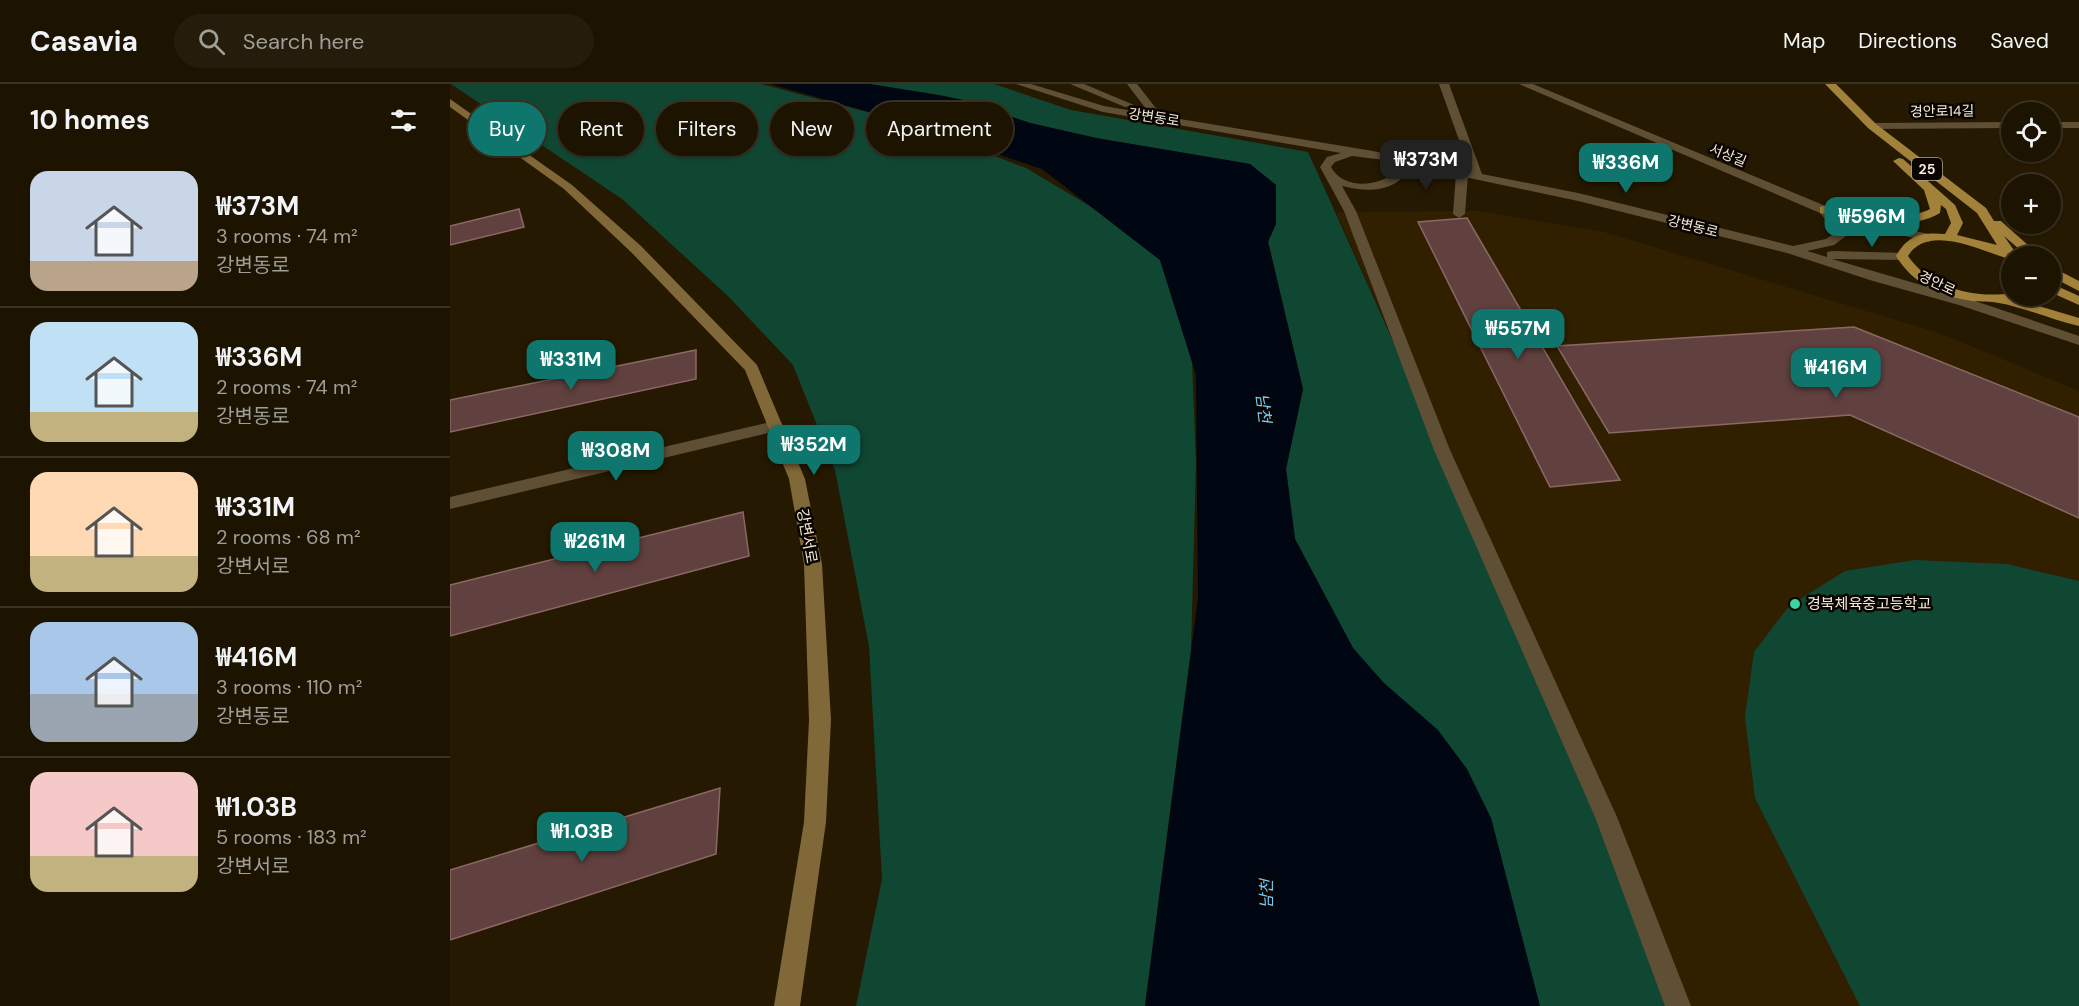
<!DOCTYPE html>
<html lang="en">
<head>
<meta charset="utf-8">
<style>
  :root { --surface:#1c1301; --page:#251c0b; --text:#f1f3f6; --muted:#a09e99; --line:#3a3223; --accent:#0f766e }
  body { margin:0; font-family:"DM Sans","Noto Sans KR",sans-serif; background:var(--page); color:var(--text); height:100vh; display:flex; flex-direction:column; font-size:22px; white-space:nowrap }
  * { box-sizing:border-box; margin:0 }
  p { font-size:20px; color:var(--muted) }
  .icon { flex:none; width:33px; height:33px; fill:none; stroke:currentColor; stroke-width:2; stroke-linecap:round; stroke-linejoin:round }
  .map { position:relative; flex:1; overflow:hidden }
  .sheet { display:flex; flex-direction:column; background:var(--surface); width:450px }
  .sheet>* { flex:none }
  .guide { position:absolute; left:18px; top:18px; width:570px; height:54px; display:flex; gap:12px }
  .tools { position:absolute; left:1551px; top:18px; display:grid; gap:12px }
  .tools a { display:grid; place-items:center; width:60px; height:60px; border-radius:50%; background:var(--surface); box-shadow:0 2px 4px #0004,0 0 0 2px var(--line); font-size:30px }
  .price { position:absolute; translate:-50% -51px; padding:0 14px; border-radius:12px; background:var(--accent); color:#fff; font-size:20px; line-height:39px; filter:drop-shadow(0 2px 3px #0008) }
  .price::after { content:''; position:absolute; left:50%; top:36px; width:18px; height:14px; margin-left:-9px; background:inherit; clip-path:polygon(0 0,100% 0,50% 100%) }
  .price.selected { background:#222; color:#fff }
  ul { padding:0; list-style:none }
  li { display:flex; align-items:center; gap:18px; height:150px; padding:0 30px }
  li+li { border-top:2px solid var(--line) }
  li span { display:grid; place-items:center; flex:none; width:168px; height:120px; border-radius:18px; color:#555 }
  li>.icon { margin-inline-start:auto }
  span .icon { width:72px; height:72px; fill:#fffc; stroke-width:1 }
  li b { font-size:26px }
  h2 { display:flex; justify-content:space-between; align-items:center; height:72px; padding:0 30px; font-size:26px }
  .pill { padding:0 21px; border-radius:27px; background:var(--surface); box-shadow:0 2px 4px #0004,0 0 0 2px var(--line); font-size:21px; line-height:54px }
  .pill.selected { background:var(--accent); color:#fff }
  header { display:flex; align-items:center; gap:36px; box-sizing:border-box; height:84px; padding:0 30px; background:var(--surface); border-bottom:2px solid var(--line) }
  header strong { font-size:28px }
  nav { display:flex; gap:33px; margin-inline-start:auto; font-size:21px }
  .search { width:420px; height:54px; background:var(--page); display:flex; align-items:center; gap:15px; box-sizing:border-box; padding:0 21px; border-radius:33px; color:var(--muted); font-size:22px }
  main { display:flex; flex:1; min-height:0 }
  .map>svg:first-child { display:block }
</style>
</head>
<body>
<header>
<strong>Casavia</strong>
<div class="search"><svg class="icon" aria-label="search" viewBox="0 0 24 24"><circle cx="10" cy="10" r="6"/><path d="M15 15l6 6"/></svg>Search here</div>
<nav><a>Map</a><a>Directions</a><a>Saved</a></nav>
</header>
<main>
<section class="sheet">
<h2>10 homes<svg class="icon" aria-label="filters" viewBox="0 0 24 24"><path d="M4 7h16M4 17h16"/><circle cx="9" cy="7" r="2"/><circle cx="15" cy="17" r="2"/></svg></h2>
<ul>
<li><span style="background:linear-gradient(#c9d6e8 75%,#b9a48a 0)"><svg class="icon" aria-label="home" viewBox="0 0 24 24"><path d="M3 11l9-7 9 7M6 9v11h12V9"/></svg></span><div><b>₩373M</b><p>3 rooms · 74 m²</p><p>강변동로</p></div></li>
<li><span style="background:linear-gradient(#bfe0f5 75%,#c2b280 0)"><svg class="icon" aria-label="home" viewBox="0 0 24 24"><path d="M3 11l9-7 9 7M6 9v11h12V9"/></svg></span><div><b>₩336M</b><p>2 rooms · 74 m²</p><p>강변동로</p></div></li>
<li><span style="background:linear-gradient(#ffd9b3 70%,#c2b280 0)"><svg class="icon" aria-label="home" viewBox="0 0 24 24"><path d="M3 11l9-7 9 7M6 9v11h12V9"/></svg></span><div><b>₩331M</b><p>2 rooms · 68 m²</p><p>강변서로</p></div></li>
<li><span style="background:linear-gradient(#a9c7e8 60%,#9aa5b1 0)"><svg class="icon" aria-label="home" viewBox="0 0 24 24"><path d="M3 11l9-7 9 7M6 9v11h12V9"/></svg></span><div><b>₩416M</b><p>3 rooms · 110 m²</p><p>강변동로</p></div></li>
<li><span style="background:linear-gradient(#f6c9c9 70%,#c2b280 0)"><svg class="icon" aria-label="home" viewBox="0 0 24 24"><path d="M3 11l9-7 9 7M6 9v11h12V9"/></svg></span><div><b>₩1.03B</b><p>5 rooms · 183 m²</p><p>강변서로</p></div></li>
</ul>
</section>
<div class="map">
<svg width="1629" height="922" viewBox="0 0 1629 922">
  <rect width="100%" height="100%" fill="#261901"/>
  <!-- built -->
  <path fill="#312000" d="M1028,127L1154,148L1489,249L1629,307V922H1228L1156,733L886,128Z"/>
  <!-- green -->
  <path fill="#104733" d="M1,0H311L455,38L576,84L643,124L710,176L742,277L746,379L741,565L695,922H406L432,795L419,562L385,386L343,281L279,213L172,115Z
    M420,0H544L621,26L858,68L992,366L1228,922H1088L1041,734L903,564L845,455L836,385L853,305L818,157L826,140V101L800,80L646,54L580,39L513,16Z
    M1465,476L1557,480L1629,497V922H1410L1305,714L1295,633L1304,568L1339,522L1395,487Z"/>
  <!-- water -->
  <path fill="#000612" d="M320,0H420L489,11L513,16L580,39L646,54L800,80L826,101V140L818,158L853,305L836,385L845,455L903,564L934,599L988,646L1017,685L1041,734L1090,922H695L748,514L746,291L710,176L592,85L444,35Z"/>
  <!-- building -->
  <path fill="#61413f" stroke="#8b6865" stroke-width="1.5" d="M69,125L74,143L0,161V142Z
    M1017,134L1170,396L1100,403L968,138Z
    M1404,243L1629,333V434L1400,331L1159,349L1107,262Z
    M246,266V295L0,348V316Z
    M293,428L299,472L0,552V501Z
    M270,704L266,770L0,856V786Z"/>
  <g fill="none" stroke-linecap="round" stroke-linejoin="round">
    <!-- lane -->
    <path fill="#5f4f35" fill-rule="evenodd" d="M1012,87L1018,90L1015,130L1009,134L1003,130L1006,90Z"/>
    <!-- street -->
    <path fill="#5f4f35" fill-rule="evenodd" d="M566,0H581L654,22L700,30L677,0H687L712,32L923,67L1020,87L989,0H999L1032,90L1128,109L1343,162L1376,155L1386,148L1370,129L1069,0H1083L1378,123L1410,135L1483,151L1485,154L1479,158L1390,136L1397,144L1396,152L1384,161L1357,167L1377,173V168L1382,167L1457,169L1458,172L1457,175L1452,176L1382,175L1519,215L1629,252V261L1509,221L1423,197L1337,169L1128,117L953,80L958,88C941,109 917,108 892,102L906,127L1000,366L1167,733L1241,922H1215L1145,733L984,366L894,127L870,83L877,73L891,69L653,28ZM902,72L934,76L946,87C930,103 893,106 881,83L885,78Z
      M620,0H634L684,21L675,23Z
      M1562,38V44L1422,45L1417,42L1422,39Z
      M1600,38H1629V44H1600Z
      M325,337L331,338L333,342L331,346L0,425V413Z"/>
    <!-- secondary -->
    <path fill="#806838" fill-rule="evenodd" d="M0,15L122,101L191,162L307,281L355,395L372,480L381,636L376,738L350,922H324L354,738L359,636L354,480L339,395L295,286L181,168L114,105L0,23Z"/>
    <!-- primary -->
    <path fill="#a2813a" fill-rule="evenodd" d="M1375,0H1386L1426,40L1536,124L1544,137H1551L1590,172H1577L1554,152L1568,172H1562V176C1534,168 1478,138 1458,172C1480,204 1525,215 1562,209V212H1575L1574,215L1569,216L1629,234V242C1602,236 1576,224 1549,219C1541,217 1531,218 1522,217C1490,212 1463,200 1446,172C1458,151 1471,148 1495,150L1501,139L1496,125L1491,121L1490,129C1458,148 1405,137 1370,129V123L1374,122C1402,127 1455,139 1480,125L1474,106L1443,77L1449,74L1453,75L1505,121L1513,139L1507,151L1547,161L1527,129L1418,44Z
      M1600,182L1629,197V207L1600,192Z
      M1600,199L1629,212V221L1600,208Z"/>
  </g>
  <!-- markers -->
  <circle fill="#39d4a5" stroke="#0a0501" stroke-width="2" cx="1345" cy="520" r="6"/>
  <g text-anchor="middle" stroke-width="5" stroke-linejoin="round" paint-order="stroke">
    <!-- far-street labels -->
    <g font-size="14" fill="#f3eadb" stroke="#0a0501">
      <text transform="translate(1492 27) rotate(-1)" y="5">경안로14길</text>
      <text transform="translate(704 33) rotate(9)" y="5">강변동로</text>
      <text transform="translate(1278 71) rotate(22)" y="5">서상길</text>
      <text transform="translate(1243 142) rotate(14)" y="5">강변동로</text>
      <text transform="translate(1487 199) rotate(25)" y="5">경안로</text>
    </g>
    <!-- shield labels -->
    <rect fill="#0a0501" stroke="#ada59a" stroke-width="1.5" x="1462" y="74" width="30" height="22" rx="4.5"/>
    <g font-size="14" font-weight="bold" fill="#f3eadb">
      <text x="1477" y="90">25</text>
    </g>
    <!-- street labels -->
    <g font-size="15" fill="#f3eadb" stroke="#0a0501">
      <text transform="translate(357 452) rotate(80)" y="5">강변서로</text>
    </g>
    <!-- poi labels -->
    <g font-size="15" fill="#f3eadb" stroke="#0a0501" text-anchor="start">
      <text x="1357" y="525">경북체육중고등학교</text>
    </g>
    <!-- water labels -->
    <g font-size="16" font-style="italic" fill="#73cdfd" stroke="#0a0501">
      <text transform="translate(814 324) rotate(83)" y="6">남천</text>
      <text transform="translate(816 810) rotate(-90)" y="6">남천</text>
    </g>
  </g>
</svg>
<div class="tools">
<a><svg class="icon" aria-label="locate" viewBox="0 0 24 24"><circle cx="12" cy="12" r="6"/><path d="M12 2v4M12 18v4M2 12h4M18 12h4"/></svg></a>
<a>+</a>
<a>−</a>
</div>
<b class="price selected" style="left:976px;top:107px">₩373M</b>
<b class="price" style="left:1176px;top:110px">₩336M</b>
<b class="price" style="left:1422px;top:164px">₩596M</b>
<b class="price" style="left:1068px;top:276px">₩557M</b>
<b class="price" style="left:121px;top:307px">₩331M</b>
<b class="price" style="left:1386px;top:315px">₩416M</b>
<b class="price" style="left:364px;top:392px">₩352M</b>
<b class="price" style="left:166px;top:398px">₩308M</b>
<b class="price" style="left:145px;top:489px">₩261M</b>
<b class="price" style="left:132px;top:779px">₩1.03B</b>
<div class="guide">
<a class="pill selected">Buy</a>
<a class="pill">Rent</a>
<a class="pill">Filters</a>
<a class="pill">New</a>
<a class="pill">Apartment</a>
</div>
</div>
</main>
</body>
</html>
